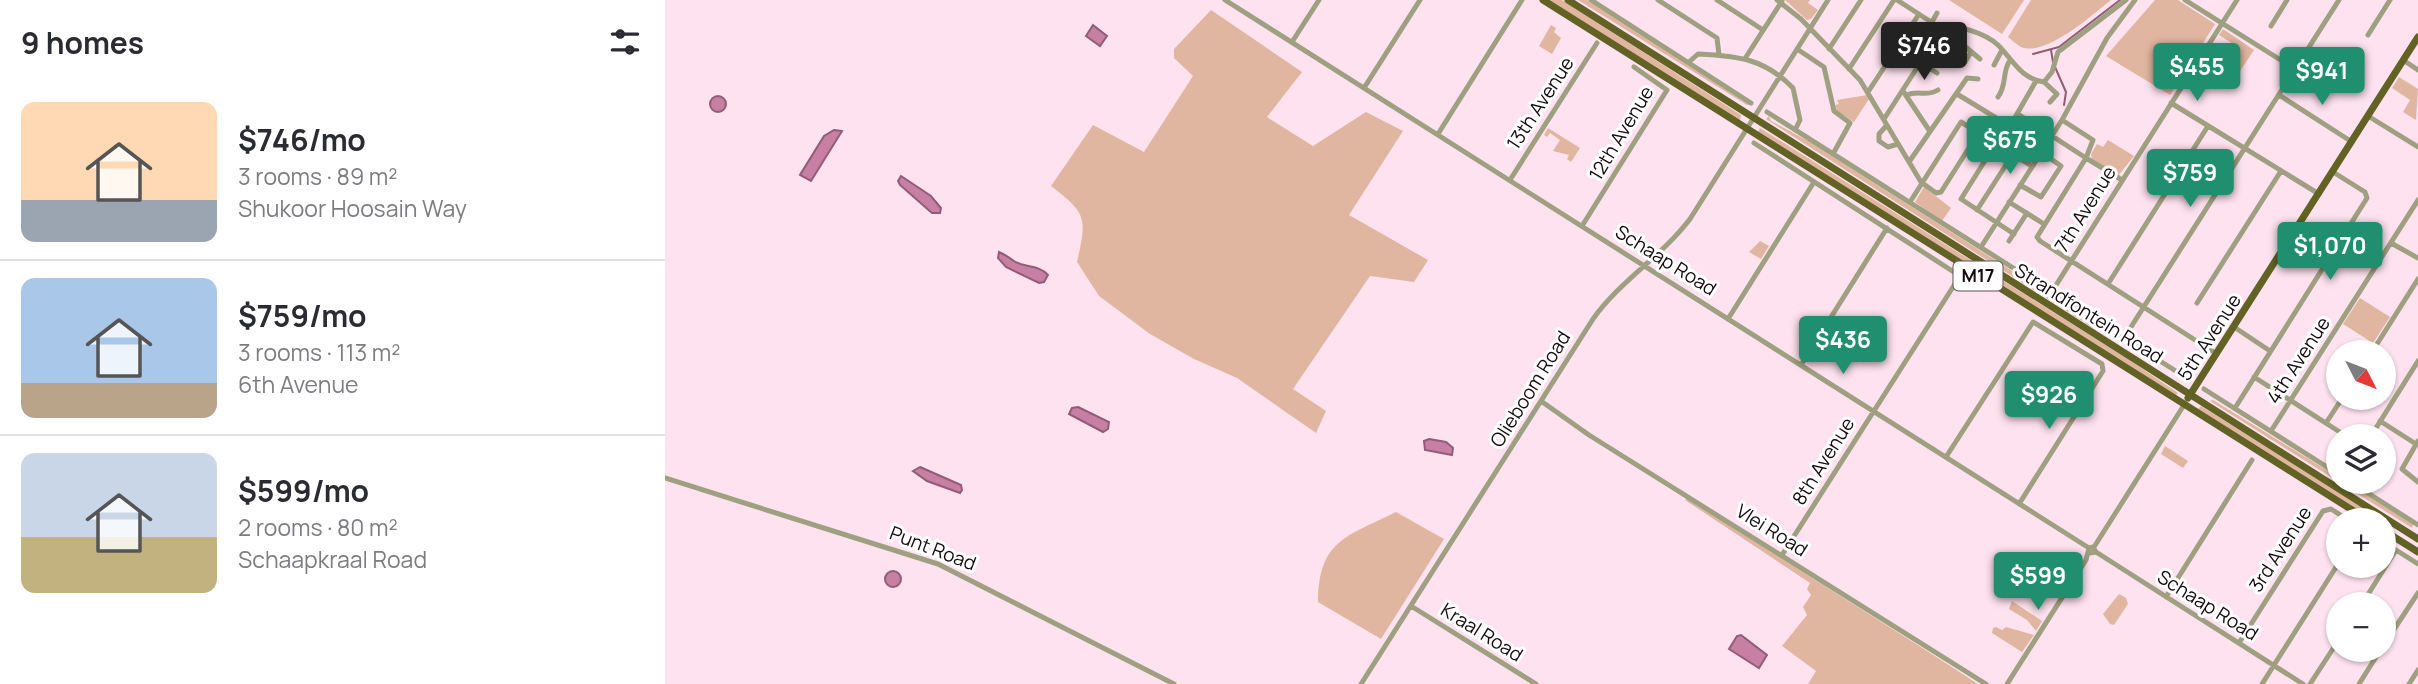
<!DOCTYPE html>
<html lang="en">
<head>
<meta charset="utf-8">
<style>
  :root { --surface:#fff; --page:#f7f7f7; --text:#2b2b33; --muted:#7c7c81; --line:#e1e1e2; --accent:#208f6f }
  body { margin:0; font-family:Manrope,sans-serif; background:var(--page); color:var(--text); height:100vh; display:flex; flex-direction:column; font-size:26px; white-space:nowrap }
  * { box-sizing:border-box; margin:0 }
  p { font-size:23px; color:var(--muted) }
  .icon { flex:none; width:38px; height:38px; fill:none; stroke:currentColor; stroke-width:2; stroke-linecap:round; stroke-linejoin:round }
  .map { position:relative; flex:1; overflow:hidden }
  .drawer { display:flex; flex-direction:column; background:var(--surface); width:665px }
  .drawer>* { flex:none }
  .needle { width:46px; rotate:132deg }
  .buttons { position:absolute; left:1661px; top:340px; display:grid; gap:14px }
  .buttons a { display:grid; place-items:center; width:70px; height:70px; border-radius:50%; background:var(--surface); box-shadow:0 2px 5px #0004; font-size:35px }
  .price { position:absolute; translate:-50% -60px; padding:0 16px; border-radius:7px; background:var(--accent); color:#fff; font-size:23px; line-height:46px; filter:drop-shadow(0 2px 4px #0008) }
  .price::after { content:''; position:absolute; left:50%; top:42px; width:21px; height:16px; margin-left:-10px; background:inherit; clip-path:polygon(0 0,100% 0,50% 100%) }
  .price.active { background:#222; color:#fff }
  ul { padding:0; list-style:none }
  li { display:flex; align-items:center; gap:21px; height:175px; padding:0 21px }
  li+li { border-top:2px solid var(--line) }
  li span { display:grid; place-items:center; flex:none; width:196px; height:140px; border-radius:14px; color:#555 }
  li>.icon { margin-inline-start:auto }
  span .icon { width:84px; height:84px; fill:#fffc; stroke-width:1 }
  li b { font-size:30px }
  h2 { display:flex; justify-content:space-between; align-items:center; height:84px; padding:0 21px; font-size:30px }
  main { display:flex; flex:1; min-height:0 }
  .map>svg:first-child { display:block }
</style>
</head>
<body>
<main>
<section class="drawer">
<h2>9 homes<svg class="icon" aria-label="filters" viewBox="0 0 24 24"><path d="M4 7h16M4 17h16"/><circle cx="9" cy="7" r="2"/><circle cx="15" cy="17" r="2"/></svg></h2>
<ul>
<li><span style="background:linear-gradient(#ffd9b3 70%,#9aa5b1 0)"><svg class="icon" aria-label="home" viewBox="0 0 24 24"><path d="M3 11l9-7 9 7M6 9v11h12V9"/></svg></span><div><b>$746/mo</b><p>3 rooms · 89 m²</p><p>Shukoor Hoosain Way</p></div></li>
<li><span style="background:linear-gradient(#a9c7e8 75%,#b9a48a 0)"><svg class="icon" aria-label="home" viewBox="0 0 24 24"><path d="M3 11l9-7 9 7M6 9v11h12V9"/></svg></span><div><b>$759/mo</b><p>3 rooms · 113 m²</p><p>6th Avenue</p></div></li>
<li><span style="background:linear-gradient(#c9d6e8 60%,#c2b280 0)"><svg class="icon" aria-label="home" viewBox="0 0 24 24"><path d="M3 11l9-7 9 7M6 9v11h12V9"/></svg></span><div><b>$599/mo</b><p>2 rooms · 80 m²</p><p>Schaapkraal Road</p></div></li>
</ul>
</section>
<div class="map">
<svg width="1753" height="684" viewBox="0 0 1753 684">
  <rect width="100%" height="100%" fill="#fee2ef"/>
  <!-- green -->
  <path fill="#e1b6a0" d="M883,0H897L1076,115L1075,121Z
    M913,0H922L1089,105H1082Z
    M1120,0H1145L1143,3L1153,10L1146,19L1142,20Z
    M1284,0H1359L1337,34Z
    M1366,0H1446C1427,15 1381,57 1356,47C1352,45 1347,40 1343,37Z
    M1490,0H1513L1550,24L1505,95L1441,56Z
    M546,10L637,72L602,117L648,146L701,112L738,131L684,215L763,260L749,282L705,276L628,389L661,411L651,433L572,378L529,359L485,334L434,296L412,262C422,217 422,214 386,186L428,125L479,152L528,76L509,58V49Z
    M886,25L891,28L889,32L896,38L887,54L874,46Z
    M1558,29L1589,50L1575,71L1543,50L1545,48L1565,60L1573,47L1554,35Z
    M1734,77L1753,89L1751,120L1738,112L1745,100L1727,88Z
    M1202,95L1204,99L1189,122L1172,111L1170,105L1174,104L1172,100Z
    M1104,116L1106,121L1145,142L1407,309L1428,328L1101,119Z
    M883,128L915,148L906,162L902,159L904,155L888,151L895,140L885,133L882,137L879,135Z
    M1095,128L1463,359L1513,393L1511,395L1093,132Z
    M1443,140L1469,156L1453,176L1427,159L1426,154L1432,144L1438,147Z
    M1259,187L1286,208L1277,221L1250,202Z
    M1095,241L1104,246L1096,259L1084,252Z
    M1695,298L1725,317L1708,343L1678,324Z
    M1548,400L1673,477V481H1679L1748,524L1747,528L1545,401Z
    M1536,406L1718,520H1707L1532,410Z
    M1500,446L1523,461L1518,468L1496,454Z
    M1022,498C1118,561 1217,621 1313,684H1143L1151,671L1117,646L1142,615L1138,607L1146,595L1142,589L1145,583L1020,500Z
    M731,512L779,539L716,639L653,602C654,540 681,537 731,512Z
    M1454,594L1461,598L1463,604L1449,625L1445,624L1438,614Z
    M1347,601L1377,621L1371,631L1362,620L1344,609Z
    M1331,627L1337,630L1341,627L1369,635L1357,652L1327,633L1328,628Z"/>
  <!-- water -->
  <path fill="#c780a3" stroke="#925c77" stroke-width="2" d="M428,25L442,36L435,46L421,36Z
    M45 104a8 8 0 1 1 16 0a8 8 0 1 1-16 0Z
    M169,130L177,131L146,181L135,175L159,136Z
    M236,176L266,196L276,208L275,213H267L235,185L233,181Z
    M334,252C341,255 343,257 349,261C359,268 373,264 383,275L379,282L374,283L341,267L333,258Z
    M413,407L444,422L443,429L438,432L404,414L407,408Z
    M764,439L781,442L788,448L787,455L760,450L759,441Z
    M255,467L296,485L297,490L295,493L262,481L248,471Z
    M220 579a8 8 0 1 1 16 0a8 8 0 1 1-16 0Z
    M1076,635L1102,655L1094,668L1064,649L1072,636Z"/>
  <g fill="none" stroke-linecap="round" stroke-linejoin="round">
    <!-- stream -->
    <path stroke="#925c77" stroke-width="2" d="M1386,50L1388,62
      M1368,54L1394,47L1455,0
      M1390,67L1401,92L1399,105"/>
    <!-- minor -->
    <path stroke="#9fa081" stroke-width="5" d="M560,0L1424,548
      M926,0L1086,103
      M993,0L1052,38L1054,55
      M1052,0L1098,30
      M1112,0L1136,19L1195,80L1256,182L1271,193L1276,192L1314,132
      M1232,0L1277,29
      M1520,0L1630,69
      M1267,22L1272,13
      M1606,26L1622,0
      M1287,28L1290,38L1315,59
      M1277,29C1292,23 1321,34 1333,45C1348,60 1356,79 1379,82L1387,72L1393,52L1461,0
      M1703,35L1725,0
      M627,42L654,0
      M1132,49L1159,67L1169,111L1185,123L1168,154
      M1164,49L1196,0
      M1081,57L1117,1
      M1738,60L1753,70
      M1024,62L1033,54C1072,56 1099,58 1128,88L1135,120L1130,130
      M1300,62L1306,52
      M1256,63L1272,73
      M1329,65L1337,50
      M1184,69L1229,0
      M1379,82L1392,94L1385,102
      M699,88L755,0
      M1238,91L1264,130
      M1203,92L1254,14
      M1292,94L1379,147
      M1242,95C1253,90 1262,97 1273,90
      M1614,95L1687,142
      M1333,97C1342,85 1337,74 1344,62
      M1506,103L1654,194
      M1102,112L1525,380
      M1353,114L1421,158L1428,140L1397,120
      M1703,116L1753,147
      M1219,119L1277,29
      M1222,125L1214,134V141L1223,147L1233,144
      M1345,126L1371,81
      M773,134L857,0
      M1089,143L1295,276L1117,555
      M1331,143L1296,199L1349,234
      M1244,162L1302,78L1313,79
      M845,180L932,43
      M1457,180L1421,158L1372,237L1375,241L1552,354
      M1355,185L1376,197L1396,166L1376,152
      M1245,202L1296,122L1367,166
      M1344,202L1379,224
      M1312,210L1348,154
      M917,226L1002,90L969,67
      M1344,241L1362,213
      M1726,243L1753,258
      M1316,247L1397,120L1442,38L1470,0
      M1443,284L1543,126
      M1386,293L1572,0
      M1532,303L1616,171
      M1063,319L1149,182
      M1569,327L1605,351
      M1459,338L1674,0
      M1707,352L1753,279
      M1136,365L1222,228
      M1589,377L1681,436
      M1539,389L1673,474
      M876,401L924,435L1321,684
      M1570,408L1702,198L1700,192L1668,172
      M1715,421L1751,444
      M1661,423L1678,397
      M1606,431L1753,200
      M1706,436L1753,361
      M1753,441L1737,469L1753,482
      M1281,457L1368,322L1437,364L1438,371L1354,504
      M0,478L273,564L509,684
      M1684,481L1753,525
      M1429,547L1519,405
      M1431,552L1638,684
      M1501,597L1587,460
      M1697,604L1731,550L1753,564
      M746,606L871,684
      M1574,643L1658,511L1666,509L1683,520
      M1718,646L1753,593
      M696,684L928,319C956,280 996,257 1025,219L1163,0
      M1342,684L1421,560L1424,548L1428,547L1431,552L1425,553
      M1597,684L1673,564
      M1645,684L1673,641
      M1694,684L1716,649
      M1744,684L1753,670"/>
    <!-- major -->
    <path stroke="#626224" stroke-width="7" d="M878,0L1703,520
      M903,0L1753,539
      M1523,398L1753,37
      M1718,530L1753,552"/>
  </g>
  <g text-anchor="middle" stroke-width="6" stroke-linejoin="round" paint-order="stroke">
    <!-- shield labels -->
    <rect fill="#fff" stroke="#5d5358" stroke-width="2" x="1288.5" y="261.5" width="49" height="29" rx="5"/>
    <g font-size="18" font-weight="bold" fill="#170910">
      <text x="1313" y="282">M17</text>
    </g>
    <!-- street labels -->
    <g font-size="19" fill="#170910" stroke="#fff">
      <text transform="translate(875 103) rotate(-57)" y="7">13th Avenue</text>
      <text transform="translate(956 133) rotate(-59)" y="7">12th Avenue</text>
      <text transform="translate(1420 209) rotate(-58)" y="7">7th Avenue</text>
      <text transform="translate(1001 260) rotate(32)" y="7">Schaap Road</text>
      <text transform="translate(1424 313) rotate(32)" y="7">Strandfontein Road</text>
      <text transform="translate(1544 337) rotate(-57)" y="7">5th Avenue</text>
      <text transform="translate(1633 360) rotate(-57)" y="7">4th Avenue</text>
      <text transform="translate(865 389) rotate(-58)" y="7">Olieboom Road</text>
      <text transform="translate(1158 461) rotate(-58)" y="7">8th Avenue</text>
      <text transform="translate(1107 530) rotate(32)" y="7">Vlei Road</text>
      <text transform="translate(268 548) rotate(21)" y="7">Punt Road</text>
      <text transform="translate(1615 549) rotate(-57)" y="7">3rd Avenue</text>
      <text transform="translate(1543 605) rotate(32)" y="7">Schaap Road</text>
      <text transform="translate(817 632) rotate(32)" y="7">Kraal Road</text>
    </g>
  </g>
</svg>
<div class="buttons">
<a><svg class="needle" viewBox="-14 -14 28 28"><path d="M0-13l5 13h-10z" fill="#e53935"/><path d="M0 13l5-13h-10z" fill="#7c7c81"/></svg></a>
<a><svg class="icon" aria-label="layers" viewBox="0 0 24 24"><path d="M12 4l9 5-9 5-9-5zM3 14l9 5 9-5"/></svg></a>
<a>+</a>
<a>−</a>
</div>
<b class="price active" style="left:1259px;top:82px">$746</b>
<b class="price" style="left:1532px;top:103px">$455</b>
<b class="price" style="left:1657px;top:107px">$941</b>
<b class="price" style="left:1345px;top:176px">$675</b>
<b class="price" style="left:1525px;top:209px">$759</b>
<b class="price" style="left:1665px;top:282px">$1,070</b>
<b class="price" style="left:1178px;top:376px">$436</b>
<b class="price" style="left:1384px;top:431px">$926</b>
<b class="price" style="left:1373px;top:612px">$599</b>
</div>
</main>
</body>
</html>
